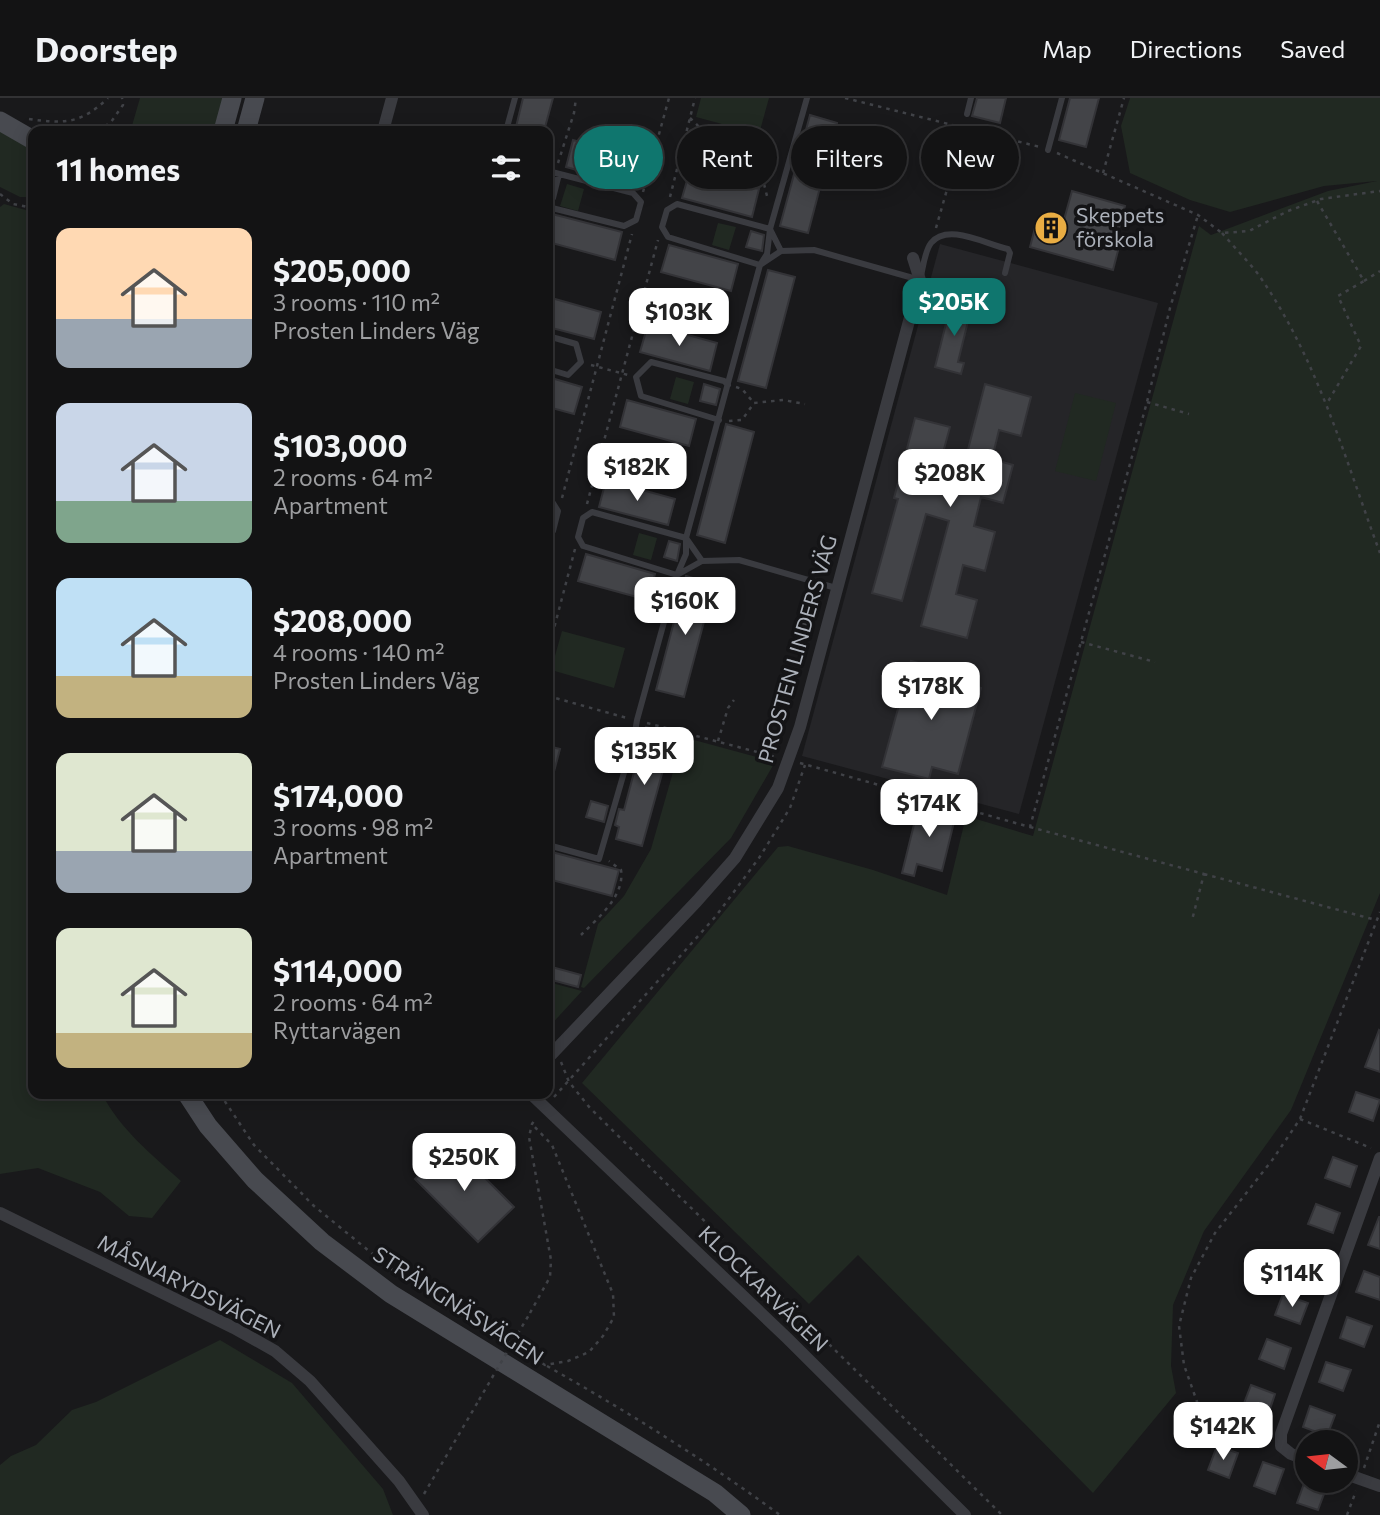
<!DOCTYPE html>
<html lang="en">
<head>
<meta charset="utf-8">
<style>
  :root { --surface:#131314; --page:#1c1c1d; --text:#f1f3f6; --muted:#9d9ea0; --line:#323234; --accent:#0f766e }
  body { margin:0; font-family:Commissioner,sans-serif; background:var(--page); color:var(--text); height:100vh; display:flex; flex-direction:column; font-size:26px; white-space:nowrap }
  * { box-sizing:border-box; margin:0 }
  p { font-size:23px; color:var(--muted) }
  .icon { flex:none; width:38px; height:38px; fill:none; stroke:currentColor; stroke-width:2; stroke-linecap:round; stroke-linejoin:round }
  .map { position:relative; flex:1; overflow:hidden }
  .panel { position:absolute; left:28px; top:28px; width:525px; height:973px; display:flex; flex-direction:column; background:var(--surface); border-radius:14px; box-shadow:0 4px 18px #0003,0 0 0 2px var(--line) }
  .panel>* { flex:none }
  .hud { position:absolute; left:574px; top:28px; width:665px; height:63px; display:flex; gap:14px }
  .needle { width:46px; rotate:285deg }
  .buttons { position:absolute; left:1295px; top:1332px; display:grid; gap:14px }
  .buttons a { display:grid; place-items:center; width:63px; height:63px; border-radius:50%; background:var(--surface); box-shadow:0 4px 18px #0003,0 0 0 2px var(--line); font-size:35px }
  .price { position:absolute; translate:-50% -60px; padding:0 16px; border-radius:14px; background:#fff; color:#222; font-size:23px; line-height:46px; filter:drop-shadow(0 2px 4px #0008) }
  .price::after { content:''; position:absolute; left:50%; top:42px; width:21px; height:16px; margin-left:-10px; background:inherit; clip-path:polygon(0 0,100% 0,50% 100%) }
  .price.selected { background:var(--accent); color:#fff }
  ul { padding:0; list-style:none }
  li { display:flex; align-items:center; gap:21px; height:175px; padding:0 28px }
  li span { display:grid; place-items:center; flex:none; width:196px; height:140px; border-radius:14px; color:#555 }
  li>.icon { margin-inline-start:auto }
  span .icon { width:84px; height:84px; fill:#fffc; stroke-width:1 }
  li b { font-size:30px }
  h2 { display:flex; justify-content:space-between; align-items:center; height:84px; padding:0 28px; font-size:30px }
  .tag { padding:0 24px; border-radius:32px; background:var(--surface); box-shadow:0 4px 18px #0003,0 0 0 2px var(--line); font-size:24px; line-height:63px }
  .tag.selected { background:var(--accent); color:#fff }
  header { display:flex; align-items:center; gap:42px; box-sizing:border-box; height:98px; padding:0 35px; background:var(--surface); border-bottom:2px solid var(--line) }
  header strong { font-size:33px }
  nav { display:flex; gap:38px; margin-inline-start:auto; font-size:24px }
  .map>svg:first-child { display:block }
</style>
</head>
<body>
<header>
<strong>Doorstep</strong>
<nav><a>Map</a><a>Directions</a><a>Saved</a></nav>
</header>
<div class="map">
<svg width="1380" height="1417" viewBox="0 0 1380 1417">
  <rect width="100%" height="100%" fill="#19191b"/>
  <!-- built -->
  <path fill="#252528" d="M940,146L1158,205L1019,716L802,658Z"/>
  <!-- green -->
  <path fill="#212922" d="M140,0H225L216,33H127L131,31Z
    M701,0H769L759,36L696,19Z
    M1130,0H1380V795L1291,1012L1204,1133L1173,1207L1171,1268L1176,1295L1093,1395L858,1157L809,1206L582,985L778,749L788,748L873,772L947,797L966,718L1033,738L1199,128L1211,137L1328,93L1377,83L1324,88L1230,114L1190,102L1130,75L1121,28Z
    M0,31L33,50V99H20L0,89Z
    M567,86L584,91L578,113L560,108Z
    M4,106L33,114V996H102C120,1031 152,1057 181,1083L152,1120L129,1118L100,1094L38,1070L0,1076V109Z
    M718,125L736,129L729,152L712,147Z
    M676,279L694,284L688,306L670,301Z
    M1075,295L1116,305L1096,383L1055,373Z
    M639,435L657,440L651,462L633,457Z
    M562,533L625,550L614,590L551,572Z
    M683,639L775,664L731,740L584,890L581,889L598,826L624,798L651,751Z
    M548,884L582,893L548,930Z
    M220,1242L292,1285L383,1391L393,1417H0V1367L11,1358L36,1347L72,1312L96,1304Z"/>
  <!-- building -->
  <path fill="#434448" stroke="#333337" stroke-width="2" d="M523,0H553L544,33H515Z
    M977,0H1006L1000,25L972,18Z
    M1070,0H1099L1086,49L1059,42Z
    M810,17L837,25L808,135L780,128Z
    M573,42L642,61L635,88L566,69Z
    M690,72L759,91L752,119L682,100Z
    M1072,93L1125,108L1115,144L1120,145L1113,172L1030,149L1037,122L1062,129Z
    M552,116L622,134L615,162L548,144V133Z
    M751,133L764,137L762,153L746,149Z
    M669,147L738,166L731,193L661,174Z
    M768,172L795,179L766,290L738,283Z
    M548,199L601,214L594,241L548,229Z
    M952,202L972,207L958,264L964,265L961,276L935,269Z
    M648,226L717,245L710,273L640,254Z
    M548,279L582,289L574,316L548,309Z
    M704,286L720,291L716,307L700,303Z
    M985,286L1031,299L1021,338L999,332L992,361L1013,367L1003,405L981,399L974,428L995,434L985,473L963,467L956,496L977,502L967,540L921,528L949,423L926,416L902,503L872,495L898,401L894,400L915,320L950,329L934,388L957,394Z
    M627,302L696,321L689,348L620,329Z
    M726,326L754,334L725,445L697,437Z
    M606,382L675,401L668,427L599,409Z
    M669,443L680,446L677,463L664,459Z
    M586,456L655,476L648,502L578,483Z
    M686,478L714,486L684,599L656,592Z
    M805,497L817,500L807,539L795,536Z
    M911,563L957,575L956,583L981,590L958,676L932,669L929,681L882,669Z
    M646,629L673,636L642,748L616,741L619,729L615,727L619,711L624,712Z
    M548,648L560,651L551,685H548Z
    M591,703L608,708L604,724L586,719Z
    M919,706L956,716L942,773L917,766L914,778L902,775Z
    M548,753L619,772L612,798L548,781Z
    M548,868L581,877L578,889L548,881Z
    M1379,932L1380,933V974L1365,969Z
    M1356,994L1380,1002L1373,1023L1349,1014Z
    M451,1046L514,1109L478,1144L415,1081Z
    M1333,1059L1357,1068L1350,1089L1325,1080Z
    M1316,1106L1340,1115L1333,1135L1308,1126Z
    M1379,1119H1380V1151L1368,1147Z
    M1299,1152L1323,1161L1316,1181L1291,1172Z
    M1364,1173L1380,1179V1202L1356,1194Z
    M1283,1196L1308,1205L1300,1226L1275,1217Z
    M1347,1219L1372,1228L1364,1249L1340,1240Z
    M1267,1241L1291,1250L1284,1271L1259,1261Z
    M1326,1264L1351,1272L1343,1293L1319,1284Z
    M1251,1287L1275,1296L1268,1317L1243,1308Z
    M1310,1308L1335,1317L1327,1338L1303,1329Z
    M1217,1348L1238,1355L1229,1380L1208,1372Z
    M1263,1364L1284,1371L1275,1396L1254,1388Z
    M1306,1380L1307,1382L1327,1388L1318,1412L1297,1405Z"/>
  <g fill="none" stroke-linecap="round" stroke-linejoin="round">
    <!-- path -->
    <path stroke="#404247" stroke-width="2.5" stroke-dasharray="3.5 5" stroke-linecap="butt" d="M845,0L1040,49
      M690,20L729,58L748,66L762,78L768,102
      M29,21C64,26 81,26 108,0
      M98,33L111,24L123,7L122,0
      M1057,55L1198,117L1222,135L1249,133L1288,113L1321,101L1380,93
      M558,65L574,15L576,0
      M1103,75L1124,0
      M643,94L669,0
      M0,96L13,106L33,110
      M670,99L695,0
      M1317,103L1364,183L1338,198L1361,248L1326,307
      M936,130L948,88L961,31L964,26
      M1222,135C1234,149 1247,162 1258,176C1317,259 1345,361 1380,455
      M1364,183L1380,173
      M591,267L628,277
      M736,289L742,291L754,305
      M1147,304L1189,316
      M729,323L742,322L754,305L783,302L805,306
      M562,400L632,136
      M587,406L658,142
      M548,453L550,443
      M1081,544L1155,564
      M548,553L575,451
      M548,598L627,620
      M647,625L776,659
      M718,643L728,610L734,602
      M800,665L1030,729L1147,304L1170,210L1198,117
      M1030,729L1204,776L1192,822
      M1204,776L1376,822
      M581,837C598,820 625,798 621,772L609,763
      M561,964L569,984L590,1010L1002,1417
      M220,996L254,1047L314,1108L391,1171L545,1267L568,1263L589,1254L603,1238L614,1219L613,1196L552,1047L532,1026
      M554,999L716,818L759,760L790,710L805,667
      M1300,1021L1371,1050
      M530,1215L550,1179L551,1162L529,1039L532,1026L536,1020
      M547,1268C628,1314 705,1362 780,1417
      M1269,1344L1214,1326L1201,1315L1184,1267L1179,1228L1191,1180L1215,1135L1273,1061L1300,1021L1380,814
      M1364,1370L1380,1323
      M424,1396L479,1302
      M1347,1417L1356,1393"/>
    <!-- service -->
    <path stroke="#3a3b40" stroke-width="6" d="M967,16L971,0
      M506,33L515,0
      M1048,52L1062,0
      M548,73L633,95L641,104L636,122L624,128L548,109
      M548,105L553,100L559,76
      M781,153L770,131L677,106L667,112L662,129L668,139L760,167L781,153L814,152L920,182C923,172 924,154 931,145C948,124 987,147 1008,151L1010,155L1005,175
      M548,238L576,246L581,264L568,277L548,271
      M719,322L641,298L636,279L651,264L724,283L728,287
      M548,404L553,405L558,413L553,433L548,435
      M702,463L686,440L592,414L583,420L578,439L583,448L677,477L702,463L739,462L836,490
      M548,747L599,761L634,640L637,622L677,477L686,456V440L760,167L767,156L770,131L807,0"/>
    <!-- minor -->
    <path stroke="#3a3b40" stroke-width="12" d="M383,33L392,0
      M548,960L697,803L735,760L778,690L800,629L920,182L913,160
      M531,996L787,1240L965,1417
      M0,1115L234,1230L275,1253L310,1283L399,1383L423,1417
      M1307,1362L1291,1356L1281,1348V1336L1380,1060
      M1346,1376L1380,1388"/>
    <!-- secondary -->
    <path stroke="#484a50" stroke-width="19" d="M0,23L33,42
      M223,33L232,0
      M246,33L255,0
      M187,996L208,1028L255,1082L322,1144L391,1196L715,1395L741,1417"/>
    <!-- path-bridge -->
    <path stroke="#404247" stroke-width="2.5" stroke-dasharray="3.5 5" stroke-linecap="butt" d="M479,1302L530,1215"/>
  </g>
  <!-- icons -->
  <defs>
    <symbol id="building-disc" viewBox="-11 -11 22 22"><circle r="9.5" fill="#e9ad43" stroke="#141416"/><path d="M-4-6H4V6H1V3H-1V6H-4ZM-2.5-4.3h1.7v1.8h-1.7ZM.8-4.3h1.7v1.8H.8ZM-2.5-1h1.7V.8h-1.7ZM.8-1h1.7V.8H.8Z" fill="#111"/></symbol>
  </defs>
  <g fill-rule="evenodd">
    <use href="#building-disc" x="1032" y="111" width="38" height="38"/>
  </g>
  <g text-anchor="middle" stroke-width="7" stroke-linejoin="round" paint-order="stroke">
    <!-- poi labels -->
    <g font-size="21" fill="#acb1ba" stroke="#141416" text-anchor="start">
      <text x="1076" y="125">Skeppets<tspan x="1076" dy="24">förskola</tspan></text>
    </g>
    <!-- street labels -->
    <g font-size="21" fill="#acb1ba" stroke="#141416">
      <text transform="translate(798 551) rotate(-74)" y="7">PROSTEN LINDERS VÄG</text>
      <text transform="translate(189 1189) rotate(27)" y="7">MÅSNARYDSVÄGEN</text>
      <text transform="translate(763 1191) rotate(44)" y="7">KLOCKARVÄGEN</text>
      <text transform="translate(458 1208) rotate(33)" y="7">STRÄNGNÄSVÄGEN</text>
    </g>
  </g>
</svg>
<div class="buttons">
<a><svg class="needle" viewBox="-14 -14 28 28"><path d="M0-13l5 13h-10z" fill="#e53935"/><path d="M0 13l5-13h-10z" fill="#9d9ea0"/></svg></a>
</div>
<b class="price selected" style="left:954px;top:240px">$205K</b>
<b class="price" style="left:679px;top:250px">$103K</b>
<b class="price" style="left:637px;top:405px">$182K</b>
<b class="price" style="left:950px;top:411px">$208K</b>
<b class="price" style="left:685px;top:539px">$160K</b>
<b class="price" style="left:931px;top:624px">$178K</b>
<b class="price" style="left:644px;top:689px">$135K</b>
<b class="price" style="left:929px;top:741px">$174K</b>
<b class="price" style="left:464px;top:1095px">$250K</b>
<b class="price" style="left:1292px;top:1211px">$114K</b>
<b class="price" style="left:1223px;top:1364px">$142K</b>
<div class="hud">
<a class="tag selected">Buy</a>
<a class="tag">Rent</a>
<a class="tag">Filters</a>
<a class="tag">New</a>
</div>
<section class="panel">
<h2>11 homes<svg class="icon" aria-label="filters" viewBox="0 0 24 24"><path d="M4 7h16M4 17h16"/><circle cx="9" cy="7" r="2"/><circle cx="15" cy="17" r="2"/></svg></h2>
<ul>
<li><span style="background:linear-gradient(#ffd9b3 65%,#9aa5b1 0)"><svg class="icon" aria-label="home" viewBox="0 0 24 24"><path d="M3 11l9-7 9 7M6 9v11h12V9"/></svg></span><div><b>$205,000</b><p>3 rooms · 110 m²</p><p>Prosten Linders Väg</p></div></li>
<li><span style="background:linear-gradient(#c9d6e8 70%,#7fa58c 0)"><svg class="icon" aria-label="home" viewBox="0 0 24 24"><path d="M3 11l9-7 9 7M6 9v11h12V9"/></svg></span><div><b>$103,000</b><p>2 rooms · 64 m²</p><p>Apartment</p></div></li>
<li><span style="background:linear-gradient(#bfe0f5 70%,#c2b280 0)"><svg class="icon" aria-label="home" viewBox="0 0 24 24"><path d="M3 11l9-7 9 7M6 9v11h12V9"/></svg></span><div><b>$208,000</b><p>4 rooms · 140 m²</p><p>Prosten Linders Väg</p></div></li>
<li><span style="background:linear-gradient(#dfe7d0 70%,#9aa5b1 0)"><svg class="icon" aria-label="home" viewBox="0 0 24 24"><path d="M3 11l9-7 9 7M6 9v11h12V9"/></svg></span><div><b>$174,000</b><p>3 rooms · 98 m²</p><p>Apartment</p></div></li>
<li><span style="background:linear-gradient(#dfe7d0 75%,#c2b280 0)"><svg class="icon" aria-label="home" viewBox="0 0 24 24"><path d="M3 11l9-7 9 7M6 9v11h12V9"/></svg></span><div><b>$114,000</b><p>2 rooms · 64 m²</p><p>Ryttarvägen</p></div></li>
</ul>
</section>
</div>
</body>
</html>
